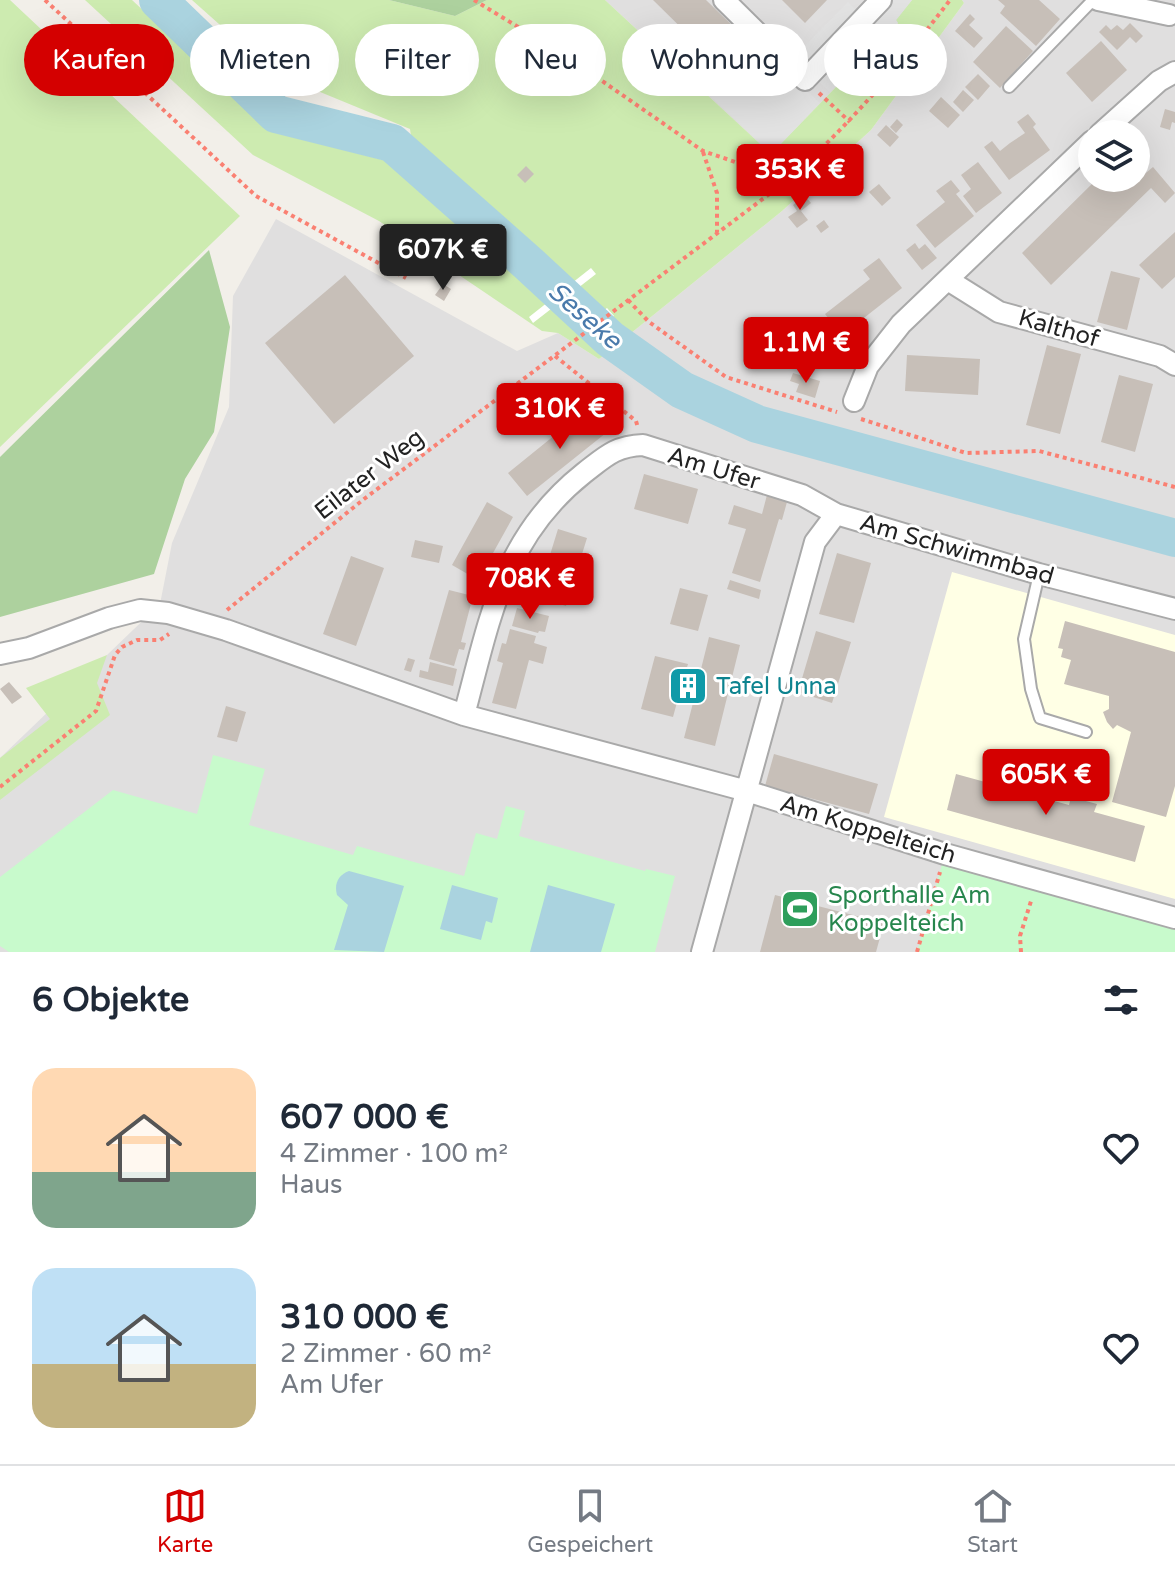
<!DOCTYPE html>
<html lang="de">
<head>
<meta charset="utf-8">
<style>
  :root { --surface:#fff; --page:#f2f2f3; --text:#1f2937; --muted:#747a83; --line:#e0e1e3; --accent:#d40000 }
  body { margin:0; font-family:"Varela Round",sans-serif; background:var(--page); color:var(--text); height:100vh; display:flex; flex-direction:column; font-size:30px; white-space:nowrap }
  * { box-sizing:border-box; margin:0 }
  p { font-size:26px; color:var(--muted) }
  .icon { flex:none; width:44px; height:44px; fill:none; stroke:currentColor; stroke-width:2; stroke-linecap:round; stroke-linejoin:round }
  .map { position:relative; height:952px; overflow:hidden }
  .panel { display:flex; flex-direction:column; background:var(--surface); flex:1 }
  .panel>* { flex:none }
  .top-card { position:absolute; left:24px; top:24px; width:1128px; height:72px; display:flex; gap:16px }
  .fabs { position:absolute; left:1078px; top:120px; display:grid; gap:16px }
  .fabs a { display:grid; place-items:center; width:72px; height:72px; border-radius:50%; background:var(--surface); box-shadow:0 8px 32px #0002; font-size:40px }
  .price { position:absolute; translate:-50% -68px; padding:0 18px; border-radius:8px; background:var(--accent); color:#fff; font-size:26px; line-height:52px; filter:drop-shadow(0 2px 4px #0008) }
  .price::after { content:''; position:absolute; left:50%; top:48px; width:24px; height:18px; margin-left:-12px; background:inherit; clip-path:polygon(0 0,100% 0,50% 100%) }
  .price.current { background:#222; color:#fff }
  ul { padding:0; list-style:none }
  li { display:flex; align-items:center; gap:24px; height:200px; padding:0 32px }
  li span { display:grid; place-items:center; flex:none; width:224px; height:160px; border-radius:24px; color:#555 }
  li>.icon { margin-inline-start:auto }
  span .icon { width:96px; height:96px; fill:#fffc; stroke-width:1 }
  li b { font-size:34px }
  h2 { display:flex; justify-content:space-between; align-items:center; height:96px; padding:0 32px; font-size:34px }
  .chip { padding:0 28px; border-radius:36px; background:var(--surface); box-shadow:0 8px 32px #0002; font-size:28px; line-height:72px }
  .chip.current { background:var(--accent); color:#fff }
  .tab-bar { display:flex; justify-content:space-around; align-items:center; height:112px; border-top:2px solid var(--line); background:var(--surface); font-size:22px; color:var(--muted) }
  .tab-bar a { display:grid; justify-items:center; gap:4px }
  .tab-bar .current { color:var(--accent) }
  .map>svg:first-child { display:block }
</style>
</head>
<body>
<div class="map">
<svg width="1175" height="952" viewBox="0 0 1175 952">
  <rect width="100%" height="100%" fill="#f2efe9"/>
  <!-- residential -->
  <path fill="#e0dfdf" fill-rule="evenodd" d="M605,0H912L898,23L771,154Z
    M962,0H1175V952H0V758L160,604L172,543L229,407L233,296L276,219L517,351L558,333L599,359L782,211L871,130L964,3ZM1092,134H1136V178H1092Z"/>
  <!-- education -->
  <path fill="#ffffe5" d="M952,572L1175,635V899L884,817Z"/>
  <!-- grass -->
  <path fill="#cdebb0" d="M0,0H10L240,216L0,447Z
    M85,0H132L272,131L391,162L418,185L410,129L274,73L192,0H389L455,16L487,0H605L771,154L898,23L896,20L912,0H962L964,3L871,130L782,211L599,359L558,333L542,331L379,221L253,155Z
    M107,655L97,683L110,715L0,800V758L50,719L26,688Z"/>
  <!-- forest -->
  <path fill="#add19e" d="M389,0H487L455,16Z
    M209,250L230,327L214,432L185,479L154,574L0,617V457Z"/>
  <!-- park -->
  <path fill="#c8facc" d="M213,755L265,769L249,825L353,855L357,846L464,876L476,833L497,839L506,806L525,811L519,836L645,871L646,869L675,876L655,952H9L0,946V877L113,790L197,814Z
    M945,854L1175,920V952H917Z"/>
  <!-- parking -->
  <path fill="#e2e2e2" d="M889,0H912L896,20L898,23L830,92L818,81L889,9L885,4Z
    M848,2L861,15L807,70L794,57Z
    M755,41L820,103L771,154L706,92Z"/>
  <!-- water -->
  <path fill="#aad3df" d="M349,871L404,886L384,952L334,950L348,905L337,895C334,884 338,875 349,871Z
    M452,885L498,898L492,923L486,921L481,940L440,929Z
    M548,885L615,904L601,952H530Z"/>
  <!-- pier -->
  <path fill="#fff" d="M591,268L596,274L533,323L529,317Z
    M607,308L614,316L584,340L576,332Z"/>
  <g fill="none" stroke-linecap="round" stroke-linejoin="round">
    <!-- river -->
    <path stroke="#aad3df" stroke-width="38" d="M158,0L276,114L392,143L529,264L610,339L682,390L757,424L1175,538"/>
  </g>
  <!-- building -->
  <path fill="#c7bfb8" d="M653,0H706L742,35L716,62Z
    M782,0H827L805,23Z
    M998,0H1039L1060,19L1036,46L1000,13L1005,6Z
    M970,14L975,19L969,25L983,38L974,48L955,31Z
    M1130,23L1143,36L1136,43L1130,37L1117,50L1099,32L1106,25L1111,30L1117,25L1123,30Z
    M1006,26L1033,51L1000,88L973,62Z
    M1101,41L1127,70L1092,102L1066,73Z
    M687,64L694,70L688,75L682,69Z
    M978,74L990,86L978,100L965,87Z
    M963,90L974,100L963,112L953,102Z
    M941,97L960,115L948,128L929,111Z
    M1165,109L1175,112V123L1172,122L1170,130L1160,127Z
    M1028,114L1036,124L1033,127L1050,150L1009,180L984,147L992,141L1000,151L1010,143L1025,133L1017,122Z
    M897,119L903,125L896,133L890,127Z
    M886,125L899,137L890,147L877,135Z
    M978,162L1002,193L976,213L963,196L971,189L961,175Z
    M526,166L534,174L525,183L517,175Z
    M1153,167L1175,193L1165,203L1151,188L1051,285L1022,253L1098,178H1136V172L1141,177Z
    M951,180L960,191L956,194L974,216L935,248L916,225L945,202L936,191Z
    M879,184L891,198L882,206L869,192Z
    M805,196L811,203L801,211L808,220L797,228L788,217L797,211L793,205Z
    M824,220L829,227L821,233L816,226Z
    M1175,232V277L1162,289L1139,265Z
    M915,243L919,249L925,244L937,258L922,270L906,250Z
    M879,258L902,288L841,336L846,341L814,365L809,360L802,365L786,344L794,338L797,343L829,319L825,314L870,279L863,270Z
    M1111,271L1140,278L1127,330L1097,322Z
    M345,275L414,356L334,424L265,343Z
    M443,284L451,289L444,301L435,295Z
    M1047,345L1081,354L1060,434L1026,425Z
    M907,355L980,359L978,395L905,391Z
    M793,373L820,381L815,398L796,392L799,384L790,381Z
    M1119,375L1153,384L1135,452L1101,442Z
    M592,405L611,429L527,496L508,473Z
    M644,474L698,489L688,524L634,509Z
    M767,495L787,502L782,520L779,519L760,582L732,573L746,529L728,524L734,505L762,514Z
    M487,502L513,517L478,580L452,565Z
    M558,529L587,538L566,606L537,597Z
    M415,540L443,546L439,563L411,557Z
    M837,553L871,563L854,623L819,614Z
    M351,556L384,568L356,646L323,634Z
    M730,580L761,590L759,599L727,589Z
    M680,588L708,595L698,631L670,624Z
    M449,590L473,596L461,642L466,643L464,650L459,649L454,666L429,659Z
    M517,608L549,616L545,632L539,631L538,633L512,626Z
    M1065,621L1175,652V786L1166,817L1112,802L1131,732L1117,725L1113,729L1107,722L1103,712L1109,709V696L1064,684L1071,660L1061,657L1063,649L1058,648Z
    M510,629L536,636L534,643L547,647L543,664L529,660L516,709L492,703L503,663L497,661L502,643L506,644Z
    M816,631L851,642L832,703L798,692Z
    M709,637L740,645L715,746L684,738L694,699L679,695L673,717L641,709L655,656L688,664L685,674L699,677Z
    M408,658L415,660L411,672L404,670Z
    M430,662L457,669L453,686L419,677L420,670L428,672Z
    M9,682L22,697L12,704L0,689Z
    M226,706L246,712L237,742L217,737Z
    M774,754L878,784L869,814L765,786Z
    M956,774L1007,788L1009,780L1034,787L1032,795L1069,805L1071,797L1097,804L1094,812L1145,826L1135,862L947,810Z
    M775,895L884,923L876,952H760Z"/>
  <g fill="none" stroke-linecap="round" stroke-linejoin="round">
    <defs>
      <path id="lane" d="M1009,87L1093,0
        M1039,574L1024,639L1031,689L1040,718L1086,732"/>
      <path id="street" d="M724,0L805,80L881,0
        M1098,0L1169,15
        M1100,134L1159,81L1175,72
        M948,280L999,312L1160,356L1175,365
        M854,401L868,366L901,324L1092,141
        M0,654L29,648L109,618L140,610L168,613L226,630L464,715L747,791L945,854L1175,918
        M464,715C490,619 502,538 584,473C605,457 615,446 643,445L802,495L836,514L1039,574L1175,609
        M702,952L815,542L836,514"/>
    </defs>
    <!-- lane casing -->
    <use href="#lane" stroke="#a9a9a9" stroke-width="14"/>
    <!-- street casing -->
    <use href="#street" stroke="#a9a9a9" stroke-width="24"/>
    <!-- path -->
    <path stroke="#fa8072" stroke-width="4" stroke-dasharray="4 4" stroke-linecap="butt" d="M45,0L256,196L406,278
      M474,0L569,58L703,151L788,180
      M819,93L850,122
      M703,152L717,193V232
      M628,300L649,322L726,377L837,412
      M555,356L636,421L638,428
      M861,419L966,453L1039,451L1175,487
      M227,610L364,499L788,180C852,122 898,68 950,0
      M0,787L96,711L115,655L122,647L137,640H160L169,634
      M917,952L940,872
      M1021,952L1020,936L1032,898"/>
    <!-- lane -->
    <use href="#lane" stroke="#fff" stroke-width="10"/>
    <!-- street -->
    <use href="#street" stroke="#fff" stroke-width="20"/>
  </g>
  <!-- icons -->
  <defs>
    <symbol id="building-square" viewBox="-11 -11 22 22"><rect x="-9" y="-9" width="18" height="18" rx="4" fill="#0f9aa8" stroke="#fff"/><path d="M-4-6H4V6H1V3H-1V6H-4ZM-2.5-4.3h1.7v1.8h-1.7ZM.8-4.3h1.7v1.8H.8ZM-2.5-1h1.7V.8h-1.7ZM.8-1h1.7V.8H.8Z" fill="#fff"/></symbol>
    <symbol id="stadium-square" viewBox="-11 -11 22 22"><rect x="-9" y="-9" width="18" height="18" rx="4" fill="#2e9e5b" stroke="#fff"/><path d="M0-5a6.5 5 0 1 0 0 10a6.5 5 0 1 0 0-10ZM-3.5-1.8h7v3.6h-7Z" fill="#fff"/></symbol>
  </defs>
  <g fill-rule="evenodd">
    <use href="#building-square" x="666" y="664" width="44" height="44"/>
    <use href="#stadium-square" x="778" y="887" width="44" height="44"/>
  </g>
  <g text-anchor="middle" stroke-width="6" stroke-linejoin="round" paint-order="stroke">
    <!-- street labels -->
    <g font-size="24" fill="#222" stroke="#fff">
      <text transform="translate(1059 328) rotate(16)" y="8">Kalthof</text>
      <text transform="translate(714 468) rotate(17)" y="8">Am Ufer</text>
      <text transform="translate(369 474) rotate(-38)" y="8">Eilater Weg</text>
      <text transform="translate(957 549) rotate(16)" y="8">Am Schwimmbad</text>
      <text transform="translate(868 829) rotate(17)" y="8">Am Koppelteich</text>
    </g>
    <!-- culture labels -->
    <g font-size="24" fill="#0d838f" stroke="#fff" text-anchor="start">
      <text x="716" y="694">Tafel Unna</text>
    </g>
    <!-- leisure labels -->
    <g font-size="24" fill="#27864d" stroke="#fff" text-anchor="start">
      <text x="828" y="903">Sporthalle Am<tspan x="828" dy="28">Koppelteich</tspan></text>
    </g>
    <!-- water labels -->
    <g font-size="26" font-style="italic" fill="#4a7aab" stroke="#fff">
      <text transform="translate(585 315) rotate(41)" y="9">Seseke</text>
    </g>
  </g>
</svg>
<div class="fabs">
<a><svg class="icon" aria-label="layers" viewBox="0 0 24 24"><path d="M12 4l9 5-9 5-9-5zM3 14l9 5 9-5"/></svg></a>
</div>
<b class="price" style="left:800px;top:212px">353K €</b>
<b class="price current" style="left:443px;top:292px">607K €</b>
<b class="price" style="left:806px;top:385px">1.1M €</b>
<b class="price" style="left:560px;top:451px">310K €</b>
<b class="price" style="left:530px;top:621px">708K €</b>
<b class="price" style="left:1046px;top:817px">605K €</b>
<div class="top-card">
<a class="chip current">Kaufen</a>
<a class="chip">Mieten</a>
<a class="chip">Filter</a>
<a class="chip">Neu</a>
<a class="chip">Wohnung</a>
<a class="chip">Haus</a>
</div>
</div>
<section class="panel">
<h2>6 Objekte<svg class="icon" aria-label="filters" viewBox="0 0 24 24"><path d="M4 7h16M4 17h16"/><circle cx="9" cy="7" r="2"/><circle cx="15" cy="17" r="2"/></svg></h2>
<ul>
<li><span style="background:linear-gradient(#ffd9b3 65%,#7fa58c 0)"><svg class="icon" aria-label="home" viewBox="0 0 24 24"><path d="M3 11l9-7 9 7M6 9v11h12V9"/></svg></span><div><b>607 000 €</b><p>4 Zimmer · 100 m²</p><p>Haus</p></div><svg class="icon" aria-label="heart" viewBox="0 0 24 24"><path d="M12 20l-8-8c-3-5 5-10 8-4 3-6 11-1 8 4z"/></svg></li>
<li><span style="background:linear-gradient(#bfe0f5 60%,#c2b280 0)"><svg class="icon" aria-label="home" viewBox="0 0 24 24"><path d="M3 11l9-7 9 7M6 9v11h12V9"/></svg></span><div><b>310 000 €</b><p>2 Zimmer · 60 m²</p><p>Am Ufer</p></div><svg class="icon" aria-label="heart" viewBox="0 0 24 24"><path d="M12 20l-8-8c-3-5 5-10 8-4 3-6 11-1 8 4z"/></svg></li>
</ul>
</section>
<nav class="tab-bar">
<a class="current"><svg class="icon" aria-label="map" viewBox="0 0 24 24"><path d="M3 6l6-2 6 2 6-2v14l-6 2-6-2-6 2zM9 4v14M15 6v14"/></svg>Karte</a>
<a><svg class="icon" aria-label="saved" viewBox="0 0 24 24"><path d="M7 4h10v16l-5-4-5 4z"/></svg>Gespeichert</a>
<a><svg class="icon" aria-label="home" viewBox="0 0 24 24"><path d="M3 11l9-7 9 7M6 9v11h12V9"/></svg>Start</a>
</nav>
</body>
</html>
